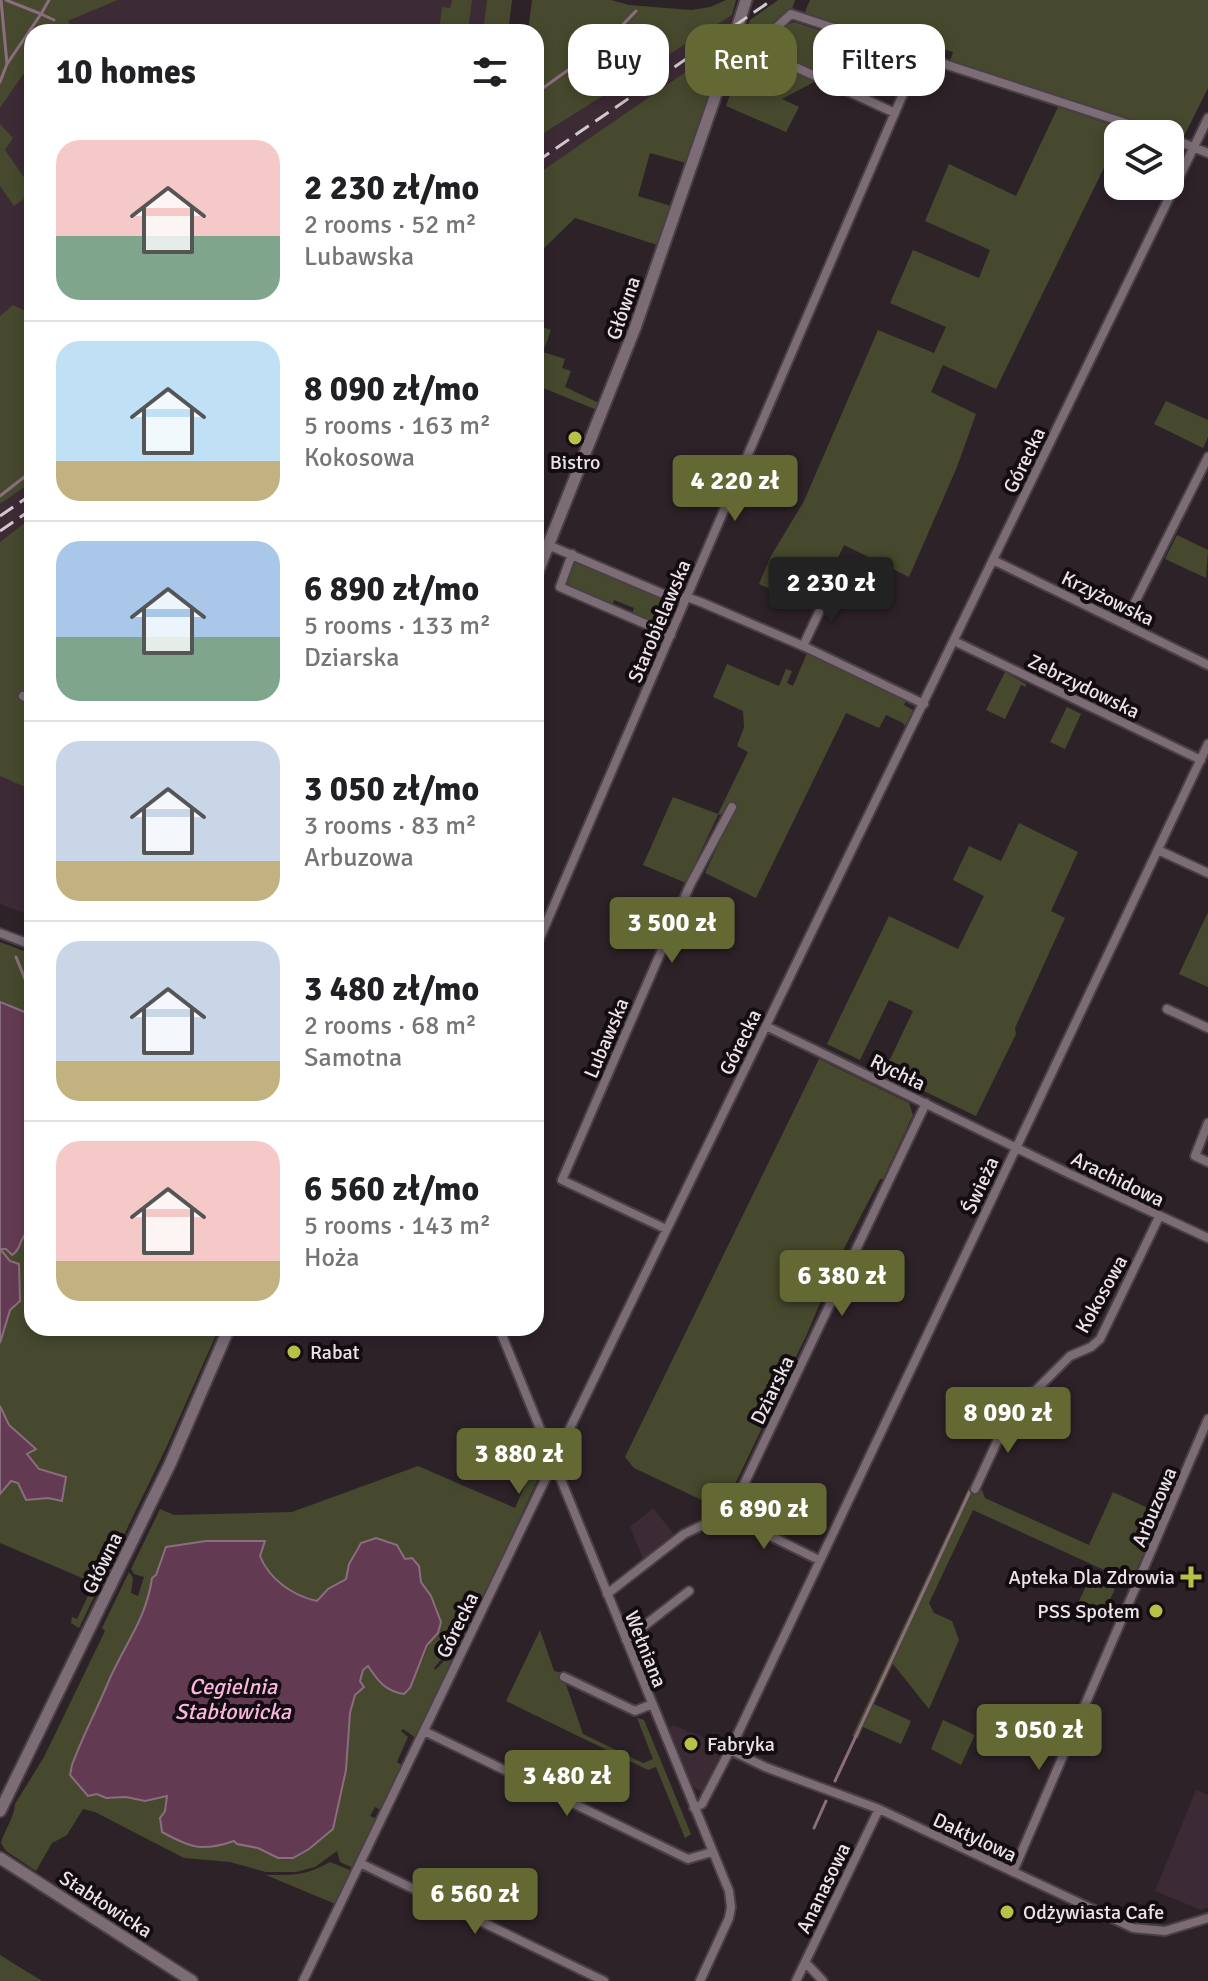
<!DOCTYPE html>
<html lang="en">
<head>
<meta charset="utf-8">
<style>
  :root { --surface:#fff; --page:#f2f2f2; --text:#202124; --muted:#757577; --line:#e0e0e0; --accent:#646934 }
  body { margin:0; font-family:Signika,sans-serif; background:var(--page); color:var(--text); height:100vh; display:flex; flex-direction:column; font-size:30px; white-space:nowrap }
  * { box-sizing:border-box; margin:0 }
  p { font-size:26px; color:var(--muted) }
  .icon { flex:none; width:44px; height:44px; fill:none; stroke:currentColor; stroke-width:2; stroke-linecap:round; stroke-linejoin:round }
  .map { position:relative; flex:1; overflow:hidden }
  .details { position:absolute; left:24px; top:24px; width:520px; height:1312px; display:flex; flex-direction:column; background:var(--surface); border-radius:24px; box-shadow:0 4px 12px #0003 }
  .details>* { flex:none }
  .banner { position:absolute; left:568px; top:24px; width:520px; height:72px; display:flex; gap:16px }
  .buttons { position:absolute; left:1104px; top:120px; display:grid; gap:16px }
  .buttons a { display:grid; place-items:center; width:80px; height:80px; border-radius:16px; background:var(--surface); box-shadow:0 4px 12px #0003; font-size:40px }
  .price { position:absolute; translate:-50% -68px; padding:0 18px; border-radius:8px; background:var(--accent); color:#fff; font-size:26px; line-height:52px; filter:drop-shadow(0 2px 4px #0008) }
  .price::after { content:''; position:absolute; left:50%; top:48px; width:24px; height:18px; margin-left:-12px; background:inherit; clip-path:polygon(0 0,100% 0,50% 100%) }
  .price.current { background:#222; color:#fff }
  ul { padding:0; list-style:none }
  li { display:flex; align-items:center; gap:24px; height:200px; padding:0 32px }
  li+li { border-top:2px solid var(--line) }
  li span { display:grid; place-items:center; flex:none; width:224px; height:160px; border-radius:24px; color:#555 }
  li>.icon { margin-inline-start:auto }
  span .icon { width:96px; height:96px; fill:#fffc; stroke-width:1 }
  li b { font-size:34px }
  h2 { display:flex; justify-content:space-between; align-items:center; height:96px; padding:0 32px; font-size:34px }
  .pill { padding:0 28px; border-radius:24px; background:var(--surface); box-shadow:0 4px 12px #0003; font-size:28px; line-height:72px }
  .pill.current { background:var(--accent); color:#fff }
  .map>svg:first-child { display:block }
</style>
</head>
<body>
<div class="map">
<svg width="1208" height="1981" viewBox="0 0 1208 1981">
  <rect width="100%" height="100%" fill="#2e2229"/>
  <!-- built -->
  <path fill="#3c2a34" d="M118,0H512L508,32H53L57,26Z
    M732,15L723,47L536,175V138Z
    M32,62V113L23,119L32,130V361L0,349V108Z
    M32,482V517L0,542V504Z
    M0,735L32,746V916L0,904Z
    M653,1508L674,1534L643,1559L630,1527Z
    M673,1725L724,1746L702,1792L692,1786L669,1728Z
    M1196,1790L1208,1795V1907L1201,1910L1155,1891Z"/>
  <!-- green -->
  <path fill="#46492d" fill-rule="evenodd" d="M0,0H118L68,21L73,30L72,32H32V62L0,108Z
    M452,0H472L468,32H439L442,7L450,8Z
    M487,0H512L508,32H483Z
    M532,0H611L629,5L691,10L710,7L726,0H736L732,15L536,138V32H528Z
    M778,0H795L792,9L770,26L767,24L750,40H744L750,20Z
    M810,0H1208V88L1184,136L950,61L953,52L943,49L941,55L807,16L805,12Z
    M794,22L853,41L831,81L799,67L768,46L788,24Z
    M729,35L686,163L650,153L638,196L671,206L657,245L575,218L536,256V175L722,47L726,36Z
    M763,52L814,82L782,99L799,107L786,132L726,106L742,61Z
    M1058,107L1123,129L1118,134V139L996,389L943,365L931,392L976,414L957,467L909,577L844,545L814,608L759,584L771,556L804,501L878,330L934,353L946,327L890,303L913,250L979,278L990,250L925,221L949,164L1016,196Z
    M0,124L13,138L5,150L32,189V193L14,206L0,186Z
    M13,305L32,314V482L0,504V316Z
    M536,325L551,330L543,352L565,359L562,368L571,371L565,387L599,403L597,410L536,385Z
    M1166,401L1208,420V437L1203,448L1154,424Z
    M32,517V790L0,776V542Z
    M1177,535L1208,550L1206,578L1165,559Z
    M578,561L679,605L677,612L670,610L666,620L672,623L670,628L666,629L632,614L634,608L614,600L612,606L570,588L567,582L575,562Z
    M808,651L907,699L904,705L913,710L905,726L903,723L886,715L879,728L846,713L756,898L705,873L735,809L718,815L686,883L643,865L673,797L718,814L748,752L737,746L744,727L743,711L713,697L727,664L779,686L786,669L792,671L787,683L793,686Z
    M1005,672L1026,684V687L1021,685L1005,719L986,710Z
    M1067,707L1081,714L1065,749L1050,742Z
    M1019,823L1078,852L1051,911L1065,918L1015,1028L1016,1034L976,1116L884,1072L913,1011L889,1000L860,1060L827,1044L889,916L958,949L984,896L953,880L969,846L1001,861Z
    M1208,912V987L1179,974Z
    M0,942L32,954V1015L0,1002Z
    M819,1059L909,1103L913,1115L883,1179H880L837,1262L807,1334L724,1507L710,1511L706,1502L634,1468L625,1457Z
    M31,1225L32,1328H219L166,1448L79,1628L71,1623L72,1617L77,1619L94,1583L0,1543V1494L10,1481L18,1483L26,1500L48,1498L62,1501L27,1454L36,1448L9,1425L0,1406V1343L10,1310L20,1300L19,1264L10,1261L0,1249C15,1248 24,1236 31,1225Z
    M533,1446L542,1470L477,1611L472,1608V1600H469L449,1650L434,1668L435,1670C453,1655 460,1634 469,1613H476L416,1738L403,1729L401,1731L408,1737L397,1762L403,1766L381,1810L375,1807L370,1816L377,1819L353,1868L340,1862L337,1851L315,1867L296,1872H266L230,1862L184,1858L95,1812L83,1809L67,1835L52,1843L36,1871L6,1851L1,1843C4,1830 14,1819 15,1804L44,1757L105,1631L102,1628L129,1572L133,1578L131,1593L138,1596L144,1577L134,1574L131,1569L160,1509L174,1515L292,1512L418,1466L515,1508L531,1472L522,1451ZM388,1541L405,1559L412,1558C419,1567 418,1572 421,1582C424,1592 434,1598 437,1609C441,1624 417,1671 410,1687L375,1677L368,1665L363,1670L350,1713L346,1770L333,1829L309,1849L293,1858H278L258,1848L237,1844L234,1841C203,1852 191,1849 162,1832L167,1796L145,1801L126,1797L106,1798L97,1794L88,1796L70,1775L72,1765C83,1738 96,1711 107,1685C122,1648 148,1618 152,1578L264,1542L260,1556C269,1579 293,1596 317,1601L328,1589L346,1579L349,1564L357,1547Z
    M969,1487L982,1490L985,1498L1089,1545L1113,1492L1161,1514L1135,1573L1126,1580L973,1510L929,1603L934,1613L952,1621L959,1640L929,1709L893,1664L874,1704L911,1721L901,1744L863,1727L858,1739L852,1736Z
    M1090,1578L1115,1589L1101,1619L1076,1607Z
    M540,1630L554,1671L562,1673L583,1734L643,1763L653,1759L637,1718L644,1720L691,1834L685,1838L656,1767L648,1770L506,1701Z
    M943,1720L975,1735L961,1765L931,1749Z
    M330,1862L352,1871L337,1901L333,1903L266,1875C295,1875 304,1876 330,1862Z
    M0,1955L42,1981H0Z"/>
  <!-- water -->
  <path fill="#623b53" stroke="#8b6d80" stroke-width="2" d="M0,1002L32,1015V1206L27,1208C35,1222 29,1225 23,1238C18,1246 20,1250 12,1255L6,1249H0L10,1261L19,1264L20,1301L10,1310L0,1343Z
    M0,1406L9,1425L36,1449L27,1454L39,1469L66,1477L62,1501L48,1498L26,1500L18,1483L11,1481L0,1494Z
    M376,1538L397,1545L405,1559L412,1558L419,1566L421,1582L431,1596L441,1622L438,1633L427,1645L410,1688L404,1694C385,1691 378,1681 368,1666L363,1670L360,1681L364,1687L355,1695L350,1713L346,1770L333,1829L309,1849L293,1858H278L258,1848L237,1844L234,1841C202,1852 191,1848 162,1832L160,1818L165,1811L167,1796L145,1801L126,1797L106,1798L97,1794L88,1796L70,1775L72,1765C82,1738 96,1711 107,1685C123,1646 146,1621 152,1578L156,1575L166,1547L206,1541H265L260,1556C269,1579 293,1596 317,1601L328,1589L346,1579L349,1564L361,1543Z"/>
  <g fill="none" stroke-linecap="round" stroke-linejoin="round">
    <!-- stream -->
    <path stroke="#8b6d80" stroke-width="3" d="M6,0L41,14L7,64
      M49,0L41,14L54,20
      M0,82L7,64L1,0
      M536,93L603,45L636,11
      M0,496L32,471
      M27,693L32,654
      M27,703L32,722
      M16,957L32,996
      M835,1781L971,1489
      M814,1828L826,1801"/>
    <defs>
      <path id="street" d="M758,44L791,65L895,113
        M731,47L742,51L753,49L791,14L1159,134
        M1170,138L1208,153
        M548,545L675,599L687,597L703,603L803,646L924,704
        M572,554L560,587L671,635
        M993,560L1208,665
        M1124,624L1208,457
        M954,641L1201,760
        M803,646L830,589L836,585
        M23,696L32,701
        M1158,850L1208,873
        M0,933L32,945
        M536,947L906,87
        M1167,1009L1208,1028
        M766,1026L1068,1173L1208,1238
        M1208,1123L1195,1156L1208,1162
        M666,1229L562,1180L690,885L732,807
        M499,1328L729,1891L731,1907L729,1918L700,1981
        M975,1489L1008,1418L1070,1356L1091,1347L1100,1339L1159,1217
        M726,1514L819,1560
        M607,1594L684,1534L726,1514L736,1501L926,1103
        M626,1640L689,1591
        M564,1677L635,1711L652,1704
        M424,1731L688,1859L712,1852
        M730,1750L765,1767L879,1809L1133,1928L1165,1931L1208,1918
        M694,1808L702,1804L730,1750L1208,744
        M360,1863L604,1981
        M1013,1872L1208,1419
        M805,1962L823,1981
        M303,1981L571,1426L1208,118
        M796,1981L879,1809"/>
      <path id="secondary" d="M536,576L635,328L713,103L746,0
        M0,1811L170,1464L229,1328
        M0,1858L192,1981"/>
    </defs>
    <!-- street casing -->
    <use href="#street" stroke="#493f45" stroke-width="12"/>
    <!-- secondary casing -->
    <use href="#secondary" stroke="#493f45" stroke-width="15"/>
    <!-- street -->
    <use href="#street" stroke="#7b6c75" stroke-width="8"/>
    <!-- secondary -->
    <use href="#secondary" stroke="#7b6c75" stroke-width="11"/>
    <!-- rail -->
    <path stroke="#d2c9ce" stroke-width="3" stroke-dasharray="16 8" stroke-linecap="butt" d="M536,162L772,0
      M0,516L32,494
      M0,531L32,509"/>
  </g>
  <!-- markers -->
  <g fill="#b7c148" stroke="#130d11" stroke-width="3">
    <circle cx="575" cy="438" r="8"/>
    <circle cx="294" cy="1352" r="8"/>
    <path d="M1187 1565h8v8h8v8h-8v8h-8v-8h-8v-8h8z"/>
    <circle cx="1156" cy="1611" r="8"/>
    <circle cx="691" cy="1744" r="8"/>
    <circle cx="1007" cy="1912" r="8"/>
  </g>
  <g text-anchor="middle" stroke-width="8" stroke-linejoin="round" paint-order="stroke">
    <!-- street labels -->
    <g font-size="20" fill="#ece3e8" stroke="#130d11">
      <text transform="translate(623 308) rotate(-71)" y="7">Główna</text>
      <text transform="translate(1024 460) rotate(-64)" y="7">Górecka</text>
      <text transform="translate(1108 598) rotate(26)" y="7">Krzyżowska</text>
      <text transform="translate(659 621) rotate(-67)" y="7">Starobielawska</text>
      <text transform="translate(1084 686) rotate(26)" y="7">Zebrzydowska</text>
      <text transform="translate(606 1038) rotate(-67)" y="7">Lubawska</text>
      <text transform="translate(740 1042) rotate(-64)" y="7">Górecka</text>
      <text transform="translate(898 1072) rotate(26)" y="7">Rychła</text>
      <text transform="translate(1118 1179) rotate(26)" y="7">Arachidowa</text>
      <text transform="translate(980 1185) rotate(-65)" y="7">Świeża</text>
      <text transform="translate(1101 1294) rotate(-61)" y="7">Kokosowa</text>
      <text transform="translate(772 1390) rotate(-64)" y="7">Dziarska</text>
      <text transform="translate(1154 1507) rotate(-67)" y="7">Arbuzowa</text>
      <text transform="translate(102 1563) rotate(-64)" y="7">Główna</text>
      <text transform="translate(457 1625) rotate(-64)" y="7">Górecka</text>
      <text transform="translate(646 1649) rotate(68)" y="7">Wełniana</text>
      <text transform="translate(975 1837) rotate(25)" y="7">Daktylowa</text>
      <text transform="translate(823 1888) rotate(-64)" y="7">Ananasowa</text>
      <text transform="translate(106 1904) rotate(33)" y="7">Stabłowicka</text>
    </g>
    <!-- poi labels -->
    <g font-size="20" fill="#ece3e8" stroke="#130d11" text-anchor="start">
      <text x="575" y="469" text-anchor="middle">Bistro</text>
      <text x="310" y="1359">Rabat</text>
      <text x="1175" y="1584" text-anchor="end">Apteka Dla Zdrowia</text>
      <text x="1140" y="1618" text-anchor="end">PSS Społem</text>
      <text x="707" y="1751">Fabryka</text>
      <text x="1023" y="1919">Odżywiasta Cafe</text>
    </g>
    <!-- water labels -->
    <g font-size="22" font-style="italic" fill="#fcb7df" stroke="#130d11">
      <text x="233" y="1694">Cegielnia<tspan x="233" dy="25">Stabłowicka</tspan></text>
    </g>
  </g>
</svg>
<div class="buttons">
<a><svg class="icon" aria-label="layers" viewBox="0 0 24 24"><path d="M12 4l9 5-9 5-9-5zM3 14l9 5 9-5"/></svg></a>
</div>
<b class="price" style="left:735px;top:523px">4 220 zł</b>
<b class="price current" style="left:831px;top:625px">2 230 zł</b>
<b class="price" style="left:672px;top:965px">3 500 zł</b>
<b class="price" style="left:842px;top:1318px">6 380 zł</b>
<b class="price" style="left:1008px;top:1455px">8 090 zł</b>
<b class="price" style="left:519px;top:1496px">3 880 zł</b>
<b class="price" style="left:764px;top:1551px">6 890 zł</b>
<b class="price" style="left:1039px;top:1772px">3 050 zł</b>
<b class="price" style="left:567px;top:1818px">3 480 zł</b>
<b class="price" style="left:475px;top:1936px">6 560 zł</b>
<div class="banner">
<a class="pill">Buy</a>
<a class="pill current">Rent</a>
<a class="pill">Filters</a>
</div>
<section class="details">
<h2>10 homes<svg class="icon" aria-label="filters" viewBox="0 0 24 24"><path d="M4 7h16M4 17h16"/><circle cx="9" cy="7" r="2"/><circle cx="15" cy="17" r="2"/></svg></h2>
<ul>
<li><span style="background:linear-gradient(#f6c9c9 60%,#7fa58c 0)"><svg class="icon" aria-label="home" viewBox="0 0 24 24"><path d="M3 11l9-7 9 7M6 9v11h12V9"/></svg></span><div><b>2 230 zł/mo</b><p>2 rooms · 52 m²</p><p>Lubawska</p></div></li>
<li><span style="background:linear-gradient(#bfe0f5 75%,#c2b280 0)"><svg class="icon" aria-label="home" viewBox="0 0 24 24"><path d="M3 11l9-7 9 7M6 9v11h12V9"/></svg></span><div><b>8 090 zł/mo</b><p>5 rooms · 163 m²</p><p>Kokosowa</p></div></li>
<li><span style="background:linear-gradient(#a9c7e8 60%,#7fa58c 0)"><svg class="icon" aria-label="home" viewBox="0 0 24 24"><path d="M3 11l9-7 9 7M6 9v11h12V9"/></svg></span><div><b>6 890 zł/mo</b><p>5 rooms · 133 m²</p><p>Dziarska</p></div></li>
<li><span style="background:linear-gradient(#c9d6e8 75%,#c2b280 0)"><svg class="icon" aria-label="home" viewBox="0 0 24 24"><path d="M3 11l9-7 9 7M6 9v11h12V9"/></svg></span><div><b>3 050 zł/mo</b><p>3 rooms · 83 m²</p><p>Arbuzowa</p></div></li>
<li><span style="background:linear-gradient(#c9d6e8 75%,#c2b280 0)"><svg class="icon" aria-label="home" viewBox="0 0 24 24"><path d="M3 11l9-7 9 7M6 9v11h12V9"/></svg></span><div><b>3 480 zł/mo</b><p>2 rooms · 68 m²</p><p>Samotna</p></div></li>
<li><span style="background:linear-gradient(#f6c9c9 75%,#c2b280 0)"><svg class="icon" aria-label="home" viewBox="0 0 24 24"><path d="M3 11l9-7 9 7M6 9v11h12V9"/></svg></span><div><b>6 560 zł/mo</b><p>5 rooms · 143 m²</p><p>Hoża</p></div></li>
</ul>
</section>
</div>
</body>
</html>
